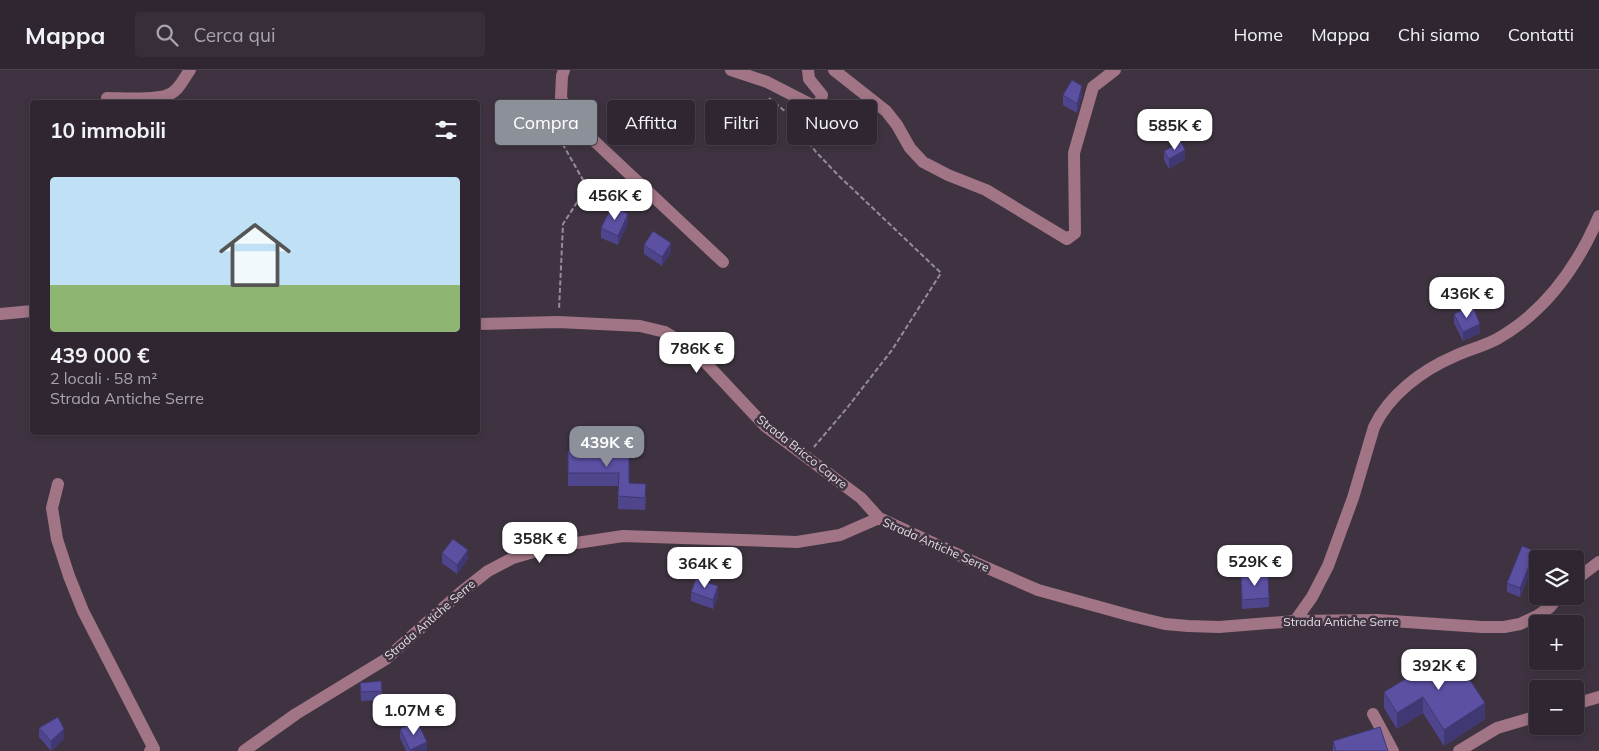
<!DOCTYPE html>
<html lang="it">
<head>
<meta charset="utf-8">
<style>
  :root { --surface:#2f2631; --page:#372e39; --text:#f1f3f6; --muted:#a7a5ab; --line:#4a434d; --accent:#8c9099 }
  body { margin:0; font-family:Mulish,sans-serif; background:var(--page); color:var(--text); height:100vh; display:flex; flex-direction:column; font-size:19px; white-space:nowrap }
  * { box-sizing:border-box; margin:0 }
  p { font-size:16px; color:var(--muted) }
  .icon { flex:none; width:28px; height:28px; fill:none; stroke:currentColor; stroke-width:2; stroke-linecap:round; stroke-linejoin:round }
  .map { position:relative; flex:1; overflow:hidden }
  .side { position:absolute; left:30px; top:30px; width:450px; height:335px; display:flex; flex-direction:column; background:var(--surface); border-radius:5px; box-shadow:0 2px 8px #0003,0 0 0 1px var(--line) }
  .side>* { flex:none }
  .banner { position:absolute; left:495px; top:30px; width:475px; height:45px; display:flex; gap:10px }
  .tools { position:absolute; left:1529px; top:480px; display:grid; gap:10px }
  .tools a { display:grid; place-items:center; width:55px; height:55px; border-radius:5px; background:var(--surface); box-shadow:0 2px 8px #0003,0 0 0 1px var(--line); font-size:25px }
  .price { position:absolute; translate:-50% -42px; padding:0 11px; border-radius:10px; background:#fff; color:#222; font-size:16px; line-height:32px; filter:drop-shadow(0 1px 2px #0008) }
  .price::after { content:''; position:absolute; left:50%; top:30px; width:15px; height:11px; margin-left:-8px; background:inherit; clip-path:polygon(0 0,100% 0,50% 100%) }
  .price.on { background:var(--accent); color:#fff }
  ul { padding:0; list-style:none }
  li { display:grid; align-content:center; gap:10px; height:265px; padding:0 20px }
  li+li { border-top:1px solid var(--line) }
  li span { display:grid; place-items:center; height:155px; border-radius:5px; color:#555 }
  li>.icon { margin-inline-start:auto }
  span .icon { width:90px; height:90px; fill:#fffc; stroke-width:1 }
  li b { font-size:21px }
  h2 { display:flex; justify-content:space-between; align-items:center; height:60px; padding:0 20px; font-size:21px }
  .pill { padding:0 18px; border-radius:5px; background:var(--surface); box-shadow:0 2px 8px #0003,0 0 0 1px var(--line); font-size:18px; line-height:45px }
  .pill.on { background:var(--accent); color:#fff }
  header { display:flex; align-items:center; gap:30px; box-sizing:border-box; height:70px; padding:0 25px; background:var(--surface); border-bottom:1px solid var(--line) }
  header strong { font-size:24px }
  nav { display:flex; gap:28px; margin-inline-start:auto; font-size:18px }
  .search { width:350px; height:45px; background:var(--page); display:flex; align-items:center; gap:12px; box-sizing:border-box; padding:0 18px; border-radius:5px; color:var(--muted); font-size:19px }
  .map>svg:first-child { display:block }
</style>
</head>
<body>
<header>
<strong>Mappa</strong>
<div class="search"><svg class="icon" aria-label="search" viewBox="0 0 24 24"><circle cx="10" cy="10" r="6"/><path d="M15 15l6 6"/></svg>Cerca qui</div>
<nav><a>Home</a><a>Mappa</a><a>Chi siamo</a><a>Contatti</a></nav>
</header>
<div class="map">
<svg width="1599" height="681" viewBox="0 0 1599 681">
  <rect width="100%" height="100%" fill="#3f3341"/>
  <g fill="none" stroke-linecap="round" stroke-linejoin="round">
    <!-- path -->
    <path stroke="#968d98" stroke-width="2" stroke-dasharray="5 2.5" stroke-linecap="butt" d="M769,28L787,43L816,82L839,106L941,203L892,280L847,338L814,377
      M552,39L553,57L587,117L563,154L559,240"/>
    <!-- minor -->
    <path stroke="#a17585" stroke-width="12" d="M564,0L562,6L561,28L572,50L723,192
      M731,0L767,12L810,34L815,35L820,33L822,25L809,9L808,0
      M834,0L886,41L897,55L910,78L923,92L948,105L986,120L1067,169L1075,163L1074,83L1093,17L1115,0
      M107,28C122,28 158,31 170,24C179,20 184,8 190,0
      M0,244L32,241
      M478,254L558,252L640,256L665,262L686,275L705,292L765,356L861,428L879,448L976,493L1038,520L1132,546L1165,554L1188,556L1219,557L1295,551L1377,550L1482,557H1504L1520,554L1537,546L1550,537L1559,526
      M58,414L52,438L57,469L69,506L83,541L154,679L150,681
      M1575,510L1599,492
      M1295,551L1312,527L1328,496L1353,428L1374,357C1389,325 1422,300 1455,286C1468,280 1484,276 1497,269C1545,242 1578,195 1599,146
      M1575,634L1599,627
      M1373,644L1393,681
      M244,681L296,644L386,589L460,523L488,501L513,488L550,477L623,466L797,472L840,465L879,448
      M1459,681L1497,658L1538,646"/>
  </g>
  <!-- wall -->
  <path fill="#4f458c" d="M1063,25L1082,26L1077,43L1063,35Z
    M1164,81L1185,89L1169,99L1164,90Z
    M628,153L618,175L601,168V158Z
    M644,175L671,182L662,196L644,184Z
    M1454,244L1480,263L1463,271L1454,253Z
    M568,380H629V413L646,427L645,440L618,439V416H568Z
    M442,483L468,489L457,504L442,493Z
    M1535,490L1520,527L1507,522V513Z
    M1241,507L1269,528V537L1242,539Z
    M691,522L718,526L713,539L691,531Z
    M1451,581L1485,649L1444,676L1423,643L1397,659L1384,638V622Z
    M360,613L382,621V630L361,631Z
    M39,658L64,669L51,681L39,667Z
    M400,659L427,681H406L400,668Z
    M1333,671L1388,681H1333Z"/>
  <!-- shaded-wall -->
  <path fill="#403872" d="M1082,16V26L1077,43V34Z
    M1185,80V89L1169,99V89Z
    M628,144V153L618,175V166Z
    M671,173V182L662,196V187Z
    M1480,254V263L1463,271V262Z
    M468,480V489L457,504V495Z
    M1535,481V490L1520,527V518Z
    M718,516V526L713,539V530Z
    M1423,627V643L1397,659V643Z
    M1485,633V649L1444,676V660Z
    M64,659V669L51,681V671Z
    M427,672V681H410V680Z"/>
  <!-- building -->
  <path fill="#5c50a3" stroke="#403872" d="M1072,10L1082,16L1077,34L1063,25Z
    M1181,72L1185,80L1169,89L1164,81Z
    M612,136L628,144L618,166L601,158Z
    M653,161L671,173L662,187L644,175Z
    M1472,235L1480,254L1463,262L1454,244Z
    M568,380H629V413L646,414L645,428L618,426L619,403H568Z
    M453,469L468,480L457,495L442,483Z
    M1522,476L1535,481L1520,518L1507,513Z
    M1268,505L1269,528L1242,530L1241,507Z
    M696,509L718,516L713,530L691,522Z
    M1451,581L1467,608L1468,607L1485,633L1444,660L1423,627L1397,643L1384,622Z
    M381,611L382,621L361,622L360,613Z
    M58,647L64,659L51,671L39,658Z
    M417,651L427,672L410,680L400,659Z
    M1380,657L1388,681H1336L1333,671Z"/>
  <g text-anchor="middle" stroke-width="5" stroke-linejoin="round" paint-order="stroke">
    <!-- street labels -->
    <g font-size="12" fill="#e3dbe4" stroke="#3f3341">
      <text transform="translate(802 382) rotate(38)" y="4">Strada Bricco Capre</text>
      <text transform="translate(936 475) rotate(24)" y="4">Strada Antiche Serre</text>
      <text transform="translate(430 550) rotate(-41)" y="4">Strada Antiche Serre</text>
      <text x="1341" y="556">Strada Antiche Serre</text>
    </g>
  </g>
</svg>
<div class="tools">
<a><svg class="icon" aria-label="layers" viewBox="0 0 24 24"><path d="M12 4l9 5-9 5-9-5zM3 14l9 5 9-5"/></svg></a>
<a>+</a>
<a>−</a>
</div>
<b class="price" style="left:1175px;top:81px">585K €</b>
<b class="price" style="left:615px;top:151px">456K €</b>
<b class="price" style="left:1467px;top:249px">436K €</b>
<b class="price" style="left:697px;top:304px">786K €</b>
<b class="price on" style="left:607px;top:398px">439K €</b>
<b class="price" style="left:540px;top:494px">358K €</b>
<b class="price" style="left:1255px;top:517px">529K €</b>
<b class="price" style="left:705px;top:519px">364K €</b>
<b class="price" style="left:1439px;top:621px">392K €</b>
<b class="price" style="left:414px;top:666px">1.07M €</b>
<div class="banner">
<a class="pill on">Compra</a>
<a class="pill">Affitta</a>
<a class="pill">Filtri</a>
<a class="pill">Nuovo</a>
</div>
<section class="side">
<h2>10 immobili<svg class="icon" aria-label="filters" viewBox="0 0 24 24"><path d="M4 7h16M4 17h16"/><circle cx="9" cy="7" r="2"/><circle cx="15" cy="17" r="2"/></svg></h2>
<ul>
<li><span style="background:linear-gradient(#bfe0f5 70%,#8fb573 0)"><svg class="icon" aria-label="home" viewBox="0 0 24 24"><path d="M3 11l9-7 9 7M6 9v11h12V9"/></svg></span><div><b>439 000 €</b><p>2 locali · 58 m²</p><p>Strada Antiche Serre</p></div></li>
</ul>
</section>
</div>
</body>
</html>
